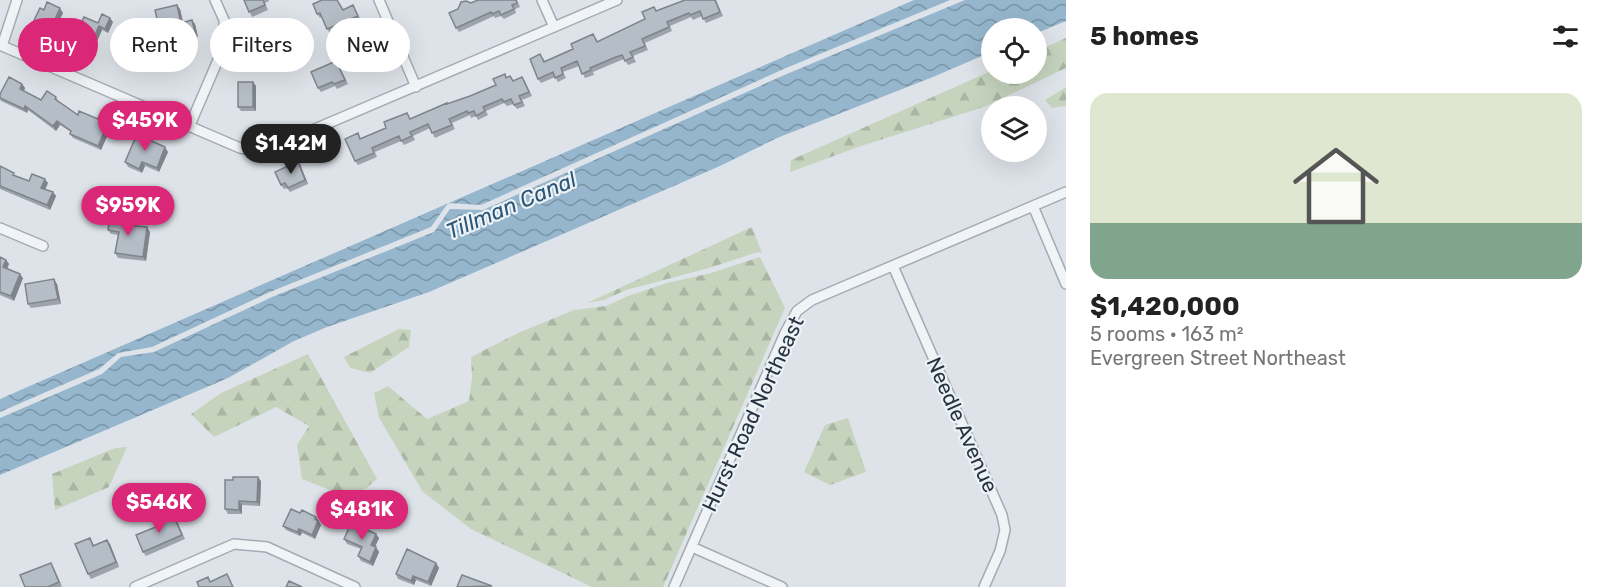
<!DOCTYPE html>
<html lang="en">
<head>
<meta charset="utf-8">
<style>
  :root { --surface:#fff; --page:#f6f6f6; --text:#222; --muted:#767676; --accent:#db2777 }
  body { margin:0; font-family:Rubik,sans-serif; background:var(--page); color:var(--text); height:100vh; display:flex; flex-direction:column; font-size:22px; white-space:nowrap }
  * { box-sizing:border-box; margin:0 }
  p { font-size:20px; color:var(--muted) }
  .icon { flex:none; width:33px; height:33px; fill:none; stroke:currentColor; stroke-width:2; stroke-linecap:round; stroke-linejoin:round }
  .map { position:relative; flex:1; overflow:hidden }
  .side { display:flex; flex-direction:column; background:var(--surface); width:540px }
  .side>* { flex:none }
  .banner { position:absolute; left:18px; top:18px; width:570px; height:54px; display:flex; gap:12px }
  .controls { position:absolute; left:981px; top:18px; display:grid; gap:12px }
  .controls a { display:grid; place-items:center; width:66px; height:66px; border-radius:50%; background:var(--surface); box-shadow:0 6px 24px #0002; font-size:30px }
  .price { position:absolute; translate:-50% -51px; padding:0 14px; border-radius:21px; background:var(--accent); color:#fff; font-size:20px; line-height:39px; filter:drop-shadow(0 2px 3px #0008) }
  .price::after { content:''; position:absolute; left:50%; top:36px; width:18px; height:14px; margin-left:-9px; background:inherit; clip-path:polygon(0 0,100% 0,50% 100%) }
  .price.selected { background:#222; color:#fff }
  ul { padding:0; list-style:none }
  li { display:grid; align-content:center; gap:12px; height:318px; padding:0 24px }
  li span { display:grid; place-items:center; height:186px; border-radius:18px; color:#555 }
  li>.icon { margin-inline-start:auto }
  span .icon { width:108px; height:108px; fill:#fffc; stroke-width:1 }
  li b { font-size:26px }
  h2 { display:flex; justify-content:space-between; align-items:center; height:72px; padding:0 24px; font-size:26px }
  .chip { padding:0 21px; border-radius:27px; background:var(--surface); box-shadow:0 6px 24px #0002; font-size:21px; line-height:54px }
  .chip.selected { background:var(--accent); color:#fff }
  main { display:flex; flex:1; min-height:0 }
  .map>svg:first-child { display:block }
</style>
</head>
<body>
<main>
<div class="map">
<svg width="1066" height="587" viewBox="0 0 1066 587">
  <defs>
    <pattern id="forest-firs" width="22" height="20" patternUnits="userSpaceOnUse" patternTransform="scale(1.5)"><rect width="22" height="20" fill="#c6d4be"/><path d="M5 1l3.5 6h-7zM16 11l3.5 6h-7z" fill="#aab6a4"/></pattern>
    <pattern id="water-waves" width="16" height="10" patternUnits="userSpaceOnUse" patternTransform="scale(1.5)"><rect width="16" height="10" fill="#95b6cc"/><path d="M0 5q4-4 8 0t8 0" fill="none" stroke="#7995a7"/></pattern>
  </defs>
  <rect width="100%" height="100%" fill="#dee3e9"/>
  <!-- forest -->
  <path fill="url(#forest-firs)" d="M1066,38V68L984,107L861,146L790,172L791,160L991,71L992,74H1036L1037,51Z
    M1066,87V106L1052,108L1045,100Z
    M752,227L762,253L758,252L709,268L626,290L604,300L587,303Z
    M760,257L785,308L663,587H592L471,529L423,492L379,418L374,393L388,386L427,419L469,401L472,377L471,357L518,333L574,310L606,306L628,296L667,283L711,273Z
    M399,329L411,330L409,347L370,373L350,368L344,357Z
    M308,354L377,479L365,489L345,496L302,479L297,445L309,426L276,407L214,437L191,414L221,393Z
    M848,418L866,472L830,485L804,472L825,425Z
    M127,447L109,487L55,510L52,474L115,448Z"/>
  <!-- water -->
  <path fill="url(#water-waves)" d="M914,0H950L786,68L481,205L448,203L431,227L270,292L152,347L118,353L99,369L0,412V399Z
    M965,0H1066V21L1037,33L1036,28H992L991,52L933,77L777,138L720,166L429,292L327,327L294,341L228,378L0,475V418L102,374L121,357L154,352L272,297L434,232L450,209L483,210L789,73Z"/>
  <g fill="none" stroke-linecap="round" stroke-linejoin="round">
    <defs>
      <path id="minor" d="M379,0L416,87
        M542,0L554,27
        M0,45L240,148L257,151L275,146L617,0
        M2,46L17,0
        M190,125L224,46V20L215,0
        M1033,206L1066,284
        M0,228L43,246
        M893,266L1002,515L1005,530L1000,551L984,587
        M692,547L782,587
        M135,587L234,544L267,547L355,587
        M674,587L785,333L797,311L812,300L1066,192"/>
    </defs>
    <!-- minor casing -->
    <use href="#minor" stroke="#a3abb3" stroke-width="12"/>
    <!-- minor -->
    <use href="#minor" stroke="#f1f4f7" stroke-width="9"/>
  </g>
  <!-- wall -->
  <path fill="#9ca3aa" d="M244,0H269V1L265,3L268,10L252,17Z
    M517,0L520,7L515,9L516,13L504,19L501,16L495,18L494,16L459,32L456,28L458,9L471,3Z
    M716,0L723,16L706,23L702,16L693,20L691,17L670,26L672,31L645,43L648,50L633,56L636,62L628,65L624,59L619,61L593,72L594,75L585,78L579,66L563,72L566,78L558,82L555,77L541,83L538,79L543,58L545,61L596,38L598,42L645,19L654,7L657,11Z
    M313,4L343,10L353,5L361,20L330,34L322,17L320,18L317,14Z
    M180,9L183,22L195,24L198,37L165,45L162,41Z
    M44,10L63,13L48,43L32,35L29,31Z
    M113,22L108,33L102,30L89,59L73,52L70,48L74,39L71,37L68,33L98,23Z
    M267,27V38L273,42L272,56L265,55V59L250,58L247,54Z
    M336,61L339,65L348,84L337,89L335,86L321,92L318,88Z
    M507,77L514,81L522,77L525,81L532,96L522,100L525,106L517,109L513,104L507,106L504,103L486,111L488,115L478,120L476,116L471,118L470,115L452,123L455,129L435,138L430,128L413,136L415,140L404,145L401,141L375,152L377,157L358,165L355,161L361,138L470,96L496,85Z
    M253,82L256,86V111H241L238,107Z
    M22,84L25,88L24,91L41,100L56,97L59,102L78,115L98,119L110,118L113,123L101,150L73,138L70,134L71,132L60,125L56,131L28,110L27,113L1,101L0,99V94Z
    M148,136L151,141L168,152L159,172L145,166L142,173L128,167L125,162Z
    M297,159L300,164L308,184L290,192L287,188L284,189L281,185L290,165Z
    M0,166L16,176L29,181L48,183L45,189L53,192L56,196L50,210L0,189Z
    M127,218L130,223V225L150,232L146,261L118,258L115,253L118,235L111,234L108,230Z
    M0,257L6,260L9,264L7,269L23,278L14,301L0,295Z
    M57,284L61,304L31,308L28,304Z
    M261,481L260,506L242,505V514H228L225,509Z
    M300,513L316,517L319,521V522L321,525L315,539L302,533L300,536L286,530L283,526Z
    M175,519L178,523L185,539L146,556L143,552L172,520Z
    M376,534L379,538L375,547L379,552L373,566L361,561L358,556L361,549L347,544L344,539Z
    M90,538L94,545L110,544L119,567L91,579L88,574Z
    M51,563L54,568L62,586L60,587H25Z
    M436,563L439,568L431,586L416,580L414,585L398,579L396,574Z"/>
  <!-- shaded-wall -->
  <path fill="#7f848b" d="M177,5L180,9L184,27L181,23Z
    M60,8L63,13L48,43L46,39Z
    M110,18L113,22L108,33L105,29Z
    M192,20L195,24L198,37L195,33Z
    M265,23L267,27L266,42L263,38Z
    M99,26L102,30L89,59L86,55Z
    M270,38L273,42L272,56L269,51Z
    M253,82L256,86V111L253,107Z
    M22,84L25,88L23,93L20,89Z
    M25,106L28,110L27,113L24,109Z
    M110,118L113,123L101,150L98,146Z
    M57,121L60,125L56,131L53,126Z
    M165,147L168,152L159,172L157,168Z
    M297,159L300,164L308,184L305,180Z
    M142,162L145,166L142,173L139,169Z
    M45,179L48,183L44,192L41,188Z
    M53,192L56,196L50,210L47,205Z
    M147,227L150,232L146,261L143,257Z
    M6,260L9,264L6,271L3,267Z
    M20,274L23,278L14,301L11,296Z
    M54,279L57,284L61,304L58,299Z
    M258,477L261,481L260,506L257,502Z
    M239,501L242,505V514L239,510Z
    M316,517L321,525L315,539L312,535Z
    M299,529L302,533L300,536L297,532Z
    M376,534L379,538L374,549L371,545Z
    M107,540L110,544L119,567L116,562Z
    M376,547L379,552L373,566L370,562Z
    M436,563L439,568L431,586L428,582Z
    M413,576L416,580L414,585L411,581Z"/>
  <!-- building -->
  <path fill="#b5bdc6" stroke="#7f848b" stroke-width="1.5" d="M244,0H263L265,5L249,12Z
    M322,0H337L343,10L353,5L358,16L327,29L320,13L317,14L313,4Z
    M478,0H516L517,3L512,5L514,9L501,15L499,11L492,14L491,12L456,28L449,13L458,9L461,2L466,1L471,3Z
    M685,0H715L720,12L703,19L700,11L690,15L689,13L667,22L669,27L642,39L645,46L630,52L633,57L625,61L622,55L616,57L590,68L591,70L582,74L577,61L561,68L563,74L555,78L553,72L538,79L530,59L540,54L544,62L573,49L571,44L593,34L597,42L645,19L642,12L654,7L656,11Z
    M47,2L60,8L46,39L29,31L40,8L44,10Z
    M177,5L181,23L192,20L195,33L162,41L155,10Z
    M102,14L110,18L105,29L99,26L86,55L70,48L75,36L68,33L74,19L81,23L84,17L98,23Z
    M250,22L265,23L263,38H270L269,51H262V55L247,54Z
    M336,61L345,80L334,84L332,82L318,88L311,72Z
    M505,74L506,78L510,76L513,81L522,77L529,92L519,96L522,102L514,105L511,99L504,102L502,99L483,107L485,111L476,116L474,111L468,113L467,111L449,119L452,125L432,133L428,124L410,132L412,136L401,141L399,136L372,148L374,153L355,161L345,139L358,133L360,139L386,128L384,122L407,113L410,119L447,103V104L470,96L496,85L493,79Z
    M9,77L22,84L20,89L41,100L47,91L56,97L55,99L78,115L79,111L98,119L100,114L110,118L98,146L70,134L71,131L57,121L53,126L25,106L24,109L0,98V94Z
    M238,82H253V107H238Z
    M138,132L148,136L147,139L165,147L157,168L142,162L139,169L125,162Z
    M297,159L305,180L288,188L285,183L281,185L275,172L290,165L289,163Z
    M0,166L14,173L13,175L29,181L32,174L45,179L41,188L53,192L47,205L0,186Z
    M110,216L127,218V225L147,227L143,257L115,253L119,232L108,230Z
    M0,257L6,260L3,267L20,274L11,296L0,292Z
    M54,279L58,299L28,304L25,284Z
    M233,477H258L257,502L239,501V510L225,509V480H233Z
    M291,509L300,513L302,510L316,517L315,519L318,521L312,535L299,529L297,532L283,526Z
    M166,515L169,516L171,521L175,519L182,535L143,552L136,535L158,526L155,520Z
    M351,523L376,534L371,545L376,547L370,562L358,556L362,547L344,539Z
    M90,538L93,546L107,540L116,562L88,574L75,544Z
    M407,549L436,563L428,582L413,576L411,581L396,574Z
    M51,563L59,582L48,587H25L20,575Z
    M227,574L233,587H199L197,582L208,577L210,582Z
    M462,575L492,586L457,587Z
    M289,581L302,587H286Z"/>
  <g text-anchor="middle" stroke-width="4.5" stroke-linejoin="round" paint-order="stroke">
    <!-- street labels -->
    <g font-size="21" fill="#263341" stroke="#edf2f6">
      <text transform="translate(753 414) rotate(-65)" y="7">Hurst Road Northeast</text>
      <text transform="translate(962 425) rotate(66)" y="7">Needle Avenue</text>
    </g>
    <!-- water labels -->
    <g font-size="22" font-style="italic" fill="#2c5678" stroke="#edf2f6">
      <text transform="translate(511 205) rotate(-23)" y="8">Tillman Canal</text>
    </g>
  </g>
</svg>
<div class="controls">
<a><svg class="icon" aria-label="locate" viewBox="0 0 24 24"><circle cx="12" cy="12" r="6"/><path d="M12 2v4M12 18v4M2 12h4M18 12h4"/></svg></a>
<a><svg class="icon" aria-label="layers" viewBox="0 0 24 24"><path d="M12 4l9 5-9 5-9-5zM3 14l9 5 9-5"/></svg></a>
</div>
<b class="price" style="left:145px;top:152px">$459K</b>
<b class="price selected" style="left:291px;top:175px">$1.42M</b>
<b class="price" style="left:128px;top:237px">$959K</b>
<b class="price" style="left:159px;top:534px">$546K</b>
<b class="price" style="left:362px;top:541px">$481K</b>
<div class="banner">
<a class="chip selected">Buy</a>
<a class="chip">Rent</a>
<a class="chip">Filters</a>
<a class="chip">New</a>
</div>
</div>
<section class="side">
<h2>5 homes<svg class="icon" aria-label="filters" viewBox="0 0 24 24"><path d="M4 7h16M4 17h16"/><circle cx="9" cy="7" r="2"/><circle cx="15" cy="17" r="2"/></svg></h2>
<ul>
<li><span style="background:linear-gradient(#dfe7d0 70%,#7fa58c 0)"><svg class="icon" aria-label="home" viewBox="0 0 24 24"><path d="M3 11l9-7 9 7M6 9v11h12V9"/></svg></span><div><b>$1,420,000</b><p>5 rooms · 163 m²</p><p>Evergreen Street Northeast</p></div></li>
</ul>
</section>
</main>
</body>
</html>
